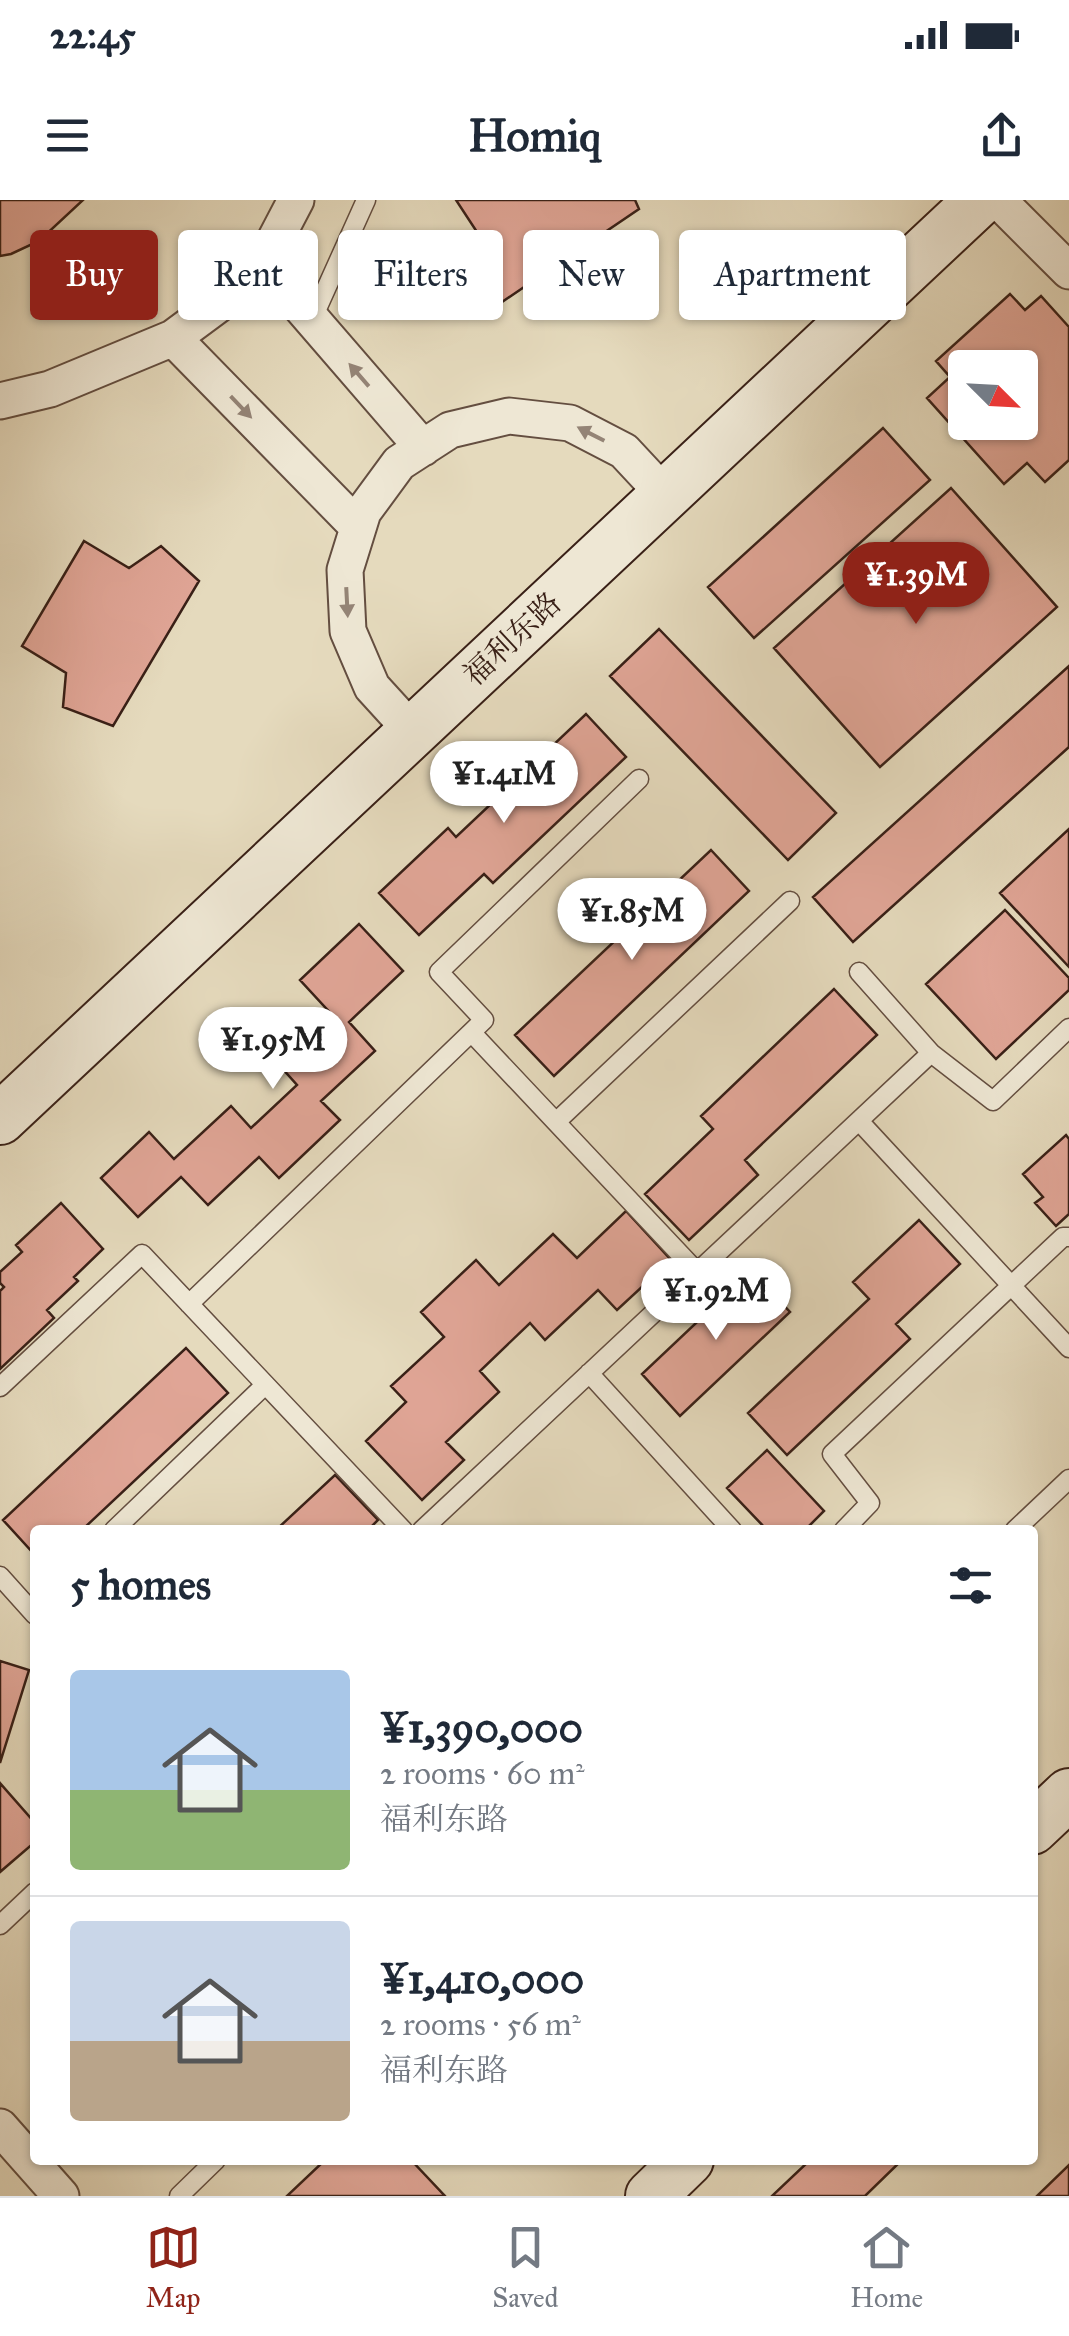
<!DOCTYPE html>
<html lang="en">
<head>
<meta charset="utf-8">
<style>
  :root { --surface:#fff; --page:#f6f6f7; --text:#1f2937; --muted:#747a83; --line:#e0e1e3; --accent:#8f2418 }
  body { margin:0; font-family:"IM FELL Great Primer","Noto Serif SC",serif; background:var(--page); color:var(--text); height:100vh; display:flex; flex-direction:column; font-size:38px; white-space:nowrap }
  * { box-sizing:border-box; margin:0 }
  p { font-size:32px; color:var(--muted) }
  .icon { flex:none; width:55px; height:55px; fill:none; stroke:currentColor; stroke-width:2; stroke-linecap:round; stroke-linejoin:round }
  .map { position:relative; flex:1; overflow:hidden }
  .sheet { position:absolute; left:30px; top:1325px; width:1008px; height:640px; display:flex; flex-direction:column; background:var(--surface); border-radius:10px; box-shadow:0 2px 8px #0004 }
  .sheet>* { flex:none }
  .guide { position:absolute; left:30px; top:30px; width:1010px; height:90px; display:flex; gap:20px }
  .needle { width:65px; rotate:114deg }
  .buttons { position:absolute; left:948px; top:150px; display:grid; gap:20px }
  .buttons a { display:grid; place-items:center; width:90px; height:90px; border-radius:10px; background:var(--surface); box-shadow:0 2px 8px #0004; font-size:50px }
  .price { position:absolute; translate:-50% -85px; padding:0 22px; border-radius:35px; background:#fff; color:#222; font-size:32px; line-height:65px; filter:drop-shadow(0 2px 5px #0008) }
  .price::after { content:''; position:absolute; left:50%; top:60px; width:30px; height:22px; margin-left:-15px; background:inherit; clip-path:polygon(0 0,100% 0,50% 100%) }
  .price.selected { background:var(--accent); color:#fff }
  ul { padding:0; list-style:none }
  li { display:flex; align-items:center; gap:30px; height:250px; padding:0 40px }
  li+li { border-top:2px solid var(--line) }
  li span { display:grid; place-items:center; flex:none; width:280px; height:200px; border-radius:10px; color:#555 }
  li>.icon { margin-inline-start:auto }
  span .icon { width:120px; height:120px; fill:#fffc; stroke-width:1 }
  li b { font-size:42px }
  h2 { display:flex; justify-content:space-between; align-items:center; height:120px; padding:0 40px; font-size:42px }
  .chip { padding:0 35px; border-radius:10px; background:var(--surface); box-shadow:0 2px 8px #0004; font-size:35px; line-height:90px }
  .chip.selected { background:var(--accent); color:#fff }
  .status { display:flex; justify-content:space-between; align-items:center; height:70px; padding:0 50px; background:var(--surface); direction:ltr }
  .status svg { height:28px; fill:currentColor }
  header { display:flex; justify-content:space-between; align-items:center; height:130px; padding:0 40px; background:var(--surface); font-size:45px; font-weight:700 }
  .tab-bar { display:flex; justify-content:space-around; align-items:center; height:140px; border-top:2px solid var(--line); background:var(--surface); font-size:28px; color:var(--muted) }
  .tab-bar a { display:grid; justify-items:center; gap:5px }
  .tab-bar .selected { color:var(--accent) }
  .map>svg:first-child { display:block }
</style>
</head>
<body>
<div class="status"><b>22:45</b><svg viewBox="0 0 49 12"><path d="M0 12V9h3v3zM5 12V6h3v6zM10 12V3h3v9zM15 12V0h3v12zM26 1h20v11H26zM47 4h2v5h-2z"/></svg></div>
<header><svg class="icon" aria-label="menu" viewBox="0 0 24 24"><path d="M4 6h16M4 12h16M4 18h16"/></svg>Homiq<svg class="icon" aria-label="share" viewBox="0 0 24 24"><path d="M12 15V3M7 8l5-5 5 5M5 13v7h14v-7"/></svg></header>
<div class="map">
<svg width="1069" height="1996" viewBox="0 0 1069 1996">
  <rect width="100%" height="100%" fill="#e5dabd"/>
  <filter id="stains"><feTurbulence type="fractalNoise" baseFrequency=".002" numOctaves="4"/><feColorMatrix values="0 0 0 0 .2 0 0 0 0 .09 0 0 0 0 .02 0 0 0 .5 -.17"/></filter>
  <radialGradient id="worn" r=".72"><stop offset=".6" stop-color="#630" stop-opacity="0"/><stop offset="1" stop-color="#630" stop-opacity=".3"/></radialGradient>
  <!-- building -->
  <path fill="#e0a596" stroke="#392017" stroke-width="2.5" fill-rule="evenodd" d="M0,0H83L39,41L11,54L0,56Z
    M456,0H635L639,9L499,104L462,65L479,35Z
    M1010,94L1025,110L1041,96L1069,127V260L1045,282L1027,263L1004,284L927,198L950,177L936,161ZM965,168H1020V222H965Z
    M883,228L930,280L754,438L708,387Z
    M951,288L1057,407L880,567L774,448Z
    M84,341L129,368L161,346L199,381L113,526L63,507L66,473L22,446Z
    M659,429L836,613L788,660L610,476Z
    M1069,466V547L853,742L813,697Z
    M586,514L626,557L493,683L484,674L419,735L379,693L448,628L456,637Z
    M1069,629V767L1000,693Z
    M711,650L749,691L554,876L515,835Z
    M1005,710L1069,778V790L996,859L926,784Z
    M359,724L403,771L349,822L375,851L321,901L340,920L279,978L259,957L208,1005L181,977L138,1017L101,978L149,932L174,959L231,906L251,928L297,885L281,867L334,817L300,780Z
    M834,789L877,835L745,960L758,975L689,1040L645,994L713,929L701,916Z
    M1066,935L1069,939V1014L1056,1026L1035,1003L1043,997L1023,974Z
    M61,1003L103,1049L74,1077L78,1081L47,1110L54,1118L0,1169V1091L4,1087L0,1083V1072L22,1052L16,1045Z
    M626,1011L671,1060L617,1110L598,1090L545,1140L530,1123L480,1171L499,1192L446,1242L464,1260L422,1300L366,1241L406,1202L391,1186L444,1137L421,1112L476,1060L499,1085L553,1034L577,1058Z
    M919,1020L960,1064L896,1124L910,1139L787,1255L748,1213L869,1099L853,1082Z
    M751,1071L790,1112L680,1216L642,1174Z
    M186,1148L228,1193L82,1330H35V1355L3,1320Z
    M767,1250L824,1311L805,1330H767L727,1288Z
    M335,1275L378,1320L368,1330H276Z
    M0,1461L29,1470L0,1563Z
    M0,1583L35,1623V1642L0,1672Z
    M325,1960H411L445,1996H287Z
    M810,1960H902L865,1996H772Z
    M1069,1965V1996H1037Z"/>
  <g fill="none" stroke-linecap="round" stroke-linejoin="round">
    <defs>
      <path id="lane" d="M312,120L366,0
        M472,833L697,1072
        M931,853L993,901L1069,828
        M859,921L1069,1148
        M556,922L790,701
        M189,1104L484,820L439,772L639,579
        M589,1173L732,1330
        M0,1187L142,1054L403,1330
        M114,1330L265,1185
        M422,1330L931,853L859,772
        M844,1330L870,1303L832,1254L1063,1037H1069
        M1015,1330L1069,1279
        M0,1376L35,1415
        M0,1725L35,1692
        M179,1996L216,1960"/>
      <path id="street" d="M998,0L1069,71
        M263,63L423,248
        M173,138L358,327
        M0,201L50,189L173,138L227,98L263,63L296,0
        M413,532L372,487L348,431L345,370L363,312L399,263L450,230L509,216L570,223L624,251L665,295
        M0,1927L61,1996"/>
      <path id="secondary" d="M0,919L980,0
        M1032,1629L1069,1594
        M651,1996L688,1960"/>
    </defs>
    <!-- lane casing -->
    <use href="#lane" stroke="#644e40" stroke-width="21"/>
    <!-- street casing -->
    <use href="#street" stroke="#644e40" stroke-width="39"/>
    <!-- secondary casing -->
    <use href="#secondary" stroke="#392017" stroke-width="54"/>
    <!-- lane -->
    <use href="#lane" stroke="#eee7d4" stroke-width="18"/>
    <!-- street -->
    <use href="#street" stroke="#eee7d4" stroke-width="35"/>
    <!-- secondary -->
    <use href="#secondary" stroke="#eee7d4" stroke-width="50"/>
  </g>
  <!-- one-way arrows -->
  <defs><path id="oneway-solid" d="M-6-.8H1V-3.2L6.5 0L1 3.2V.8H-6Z" transform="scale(2.5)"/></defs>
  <g fill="#948476">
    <use href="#oneway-solid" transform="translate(359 175) rotate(-131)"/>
    <use href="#oneway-solid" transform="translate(241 207) rotate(46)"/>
    <use href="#oneway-solid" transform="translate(591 234) rotate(-153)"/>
    <use href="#oneway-solid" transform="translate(347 402) rotate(87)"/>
  </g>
  <g text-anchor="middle" stroke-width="8" stroke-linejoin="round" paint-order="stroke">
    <!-- street labels -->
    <g font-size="30" fill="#392017" stroke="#eee7d4">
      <text transform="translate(512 439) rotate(-43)" y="10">福利东路</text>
    </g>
  </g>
  <rect width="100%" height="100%" filter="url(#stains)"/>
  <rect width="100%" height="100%" fill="url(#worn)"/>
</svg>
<div class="buttons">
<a><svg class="needle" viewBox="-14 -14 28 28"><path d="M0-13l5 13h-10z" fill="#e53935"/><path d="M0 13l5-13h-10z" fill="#747a83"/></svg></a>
</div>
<b class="price selected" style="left:916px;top:427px">¥1.39M</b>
<b class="price" style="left:504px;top:626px">¥1.41M</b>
<b class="price" style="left:632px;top:763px">¥1.85M</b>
<b class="price" style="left:273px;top:892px">¥1.95M</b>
<b class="price" style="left:716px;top:1143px">¥1.92M</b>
<div class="guide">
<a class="chip selected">Buy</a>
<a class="chip">Rent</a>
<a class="chip">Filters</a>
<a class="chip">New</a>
<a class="chip">Apartment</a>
</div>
<section class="sheet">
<h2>5 homes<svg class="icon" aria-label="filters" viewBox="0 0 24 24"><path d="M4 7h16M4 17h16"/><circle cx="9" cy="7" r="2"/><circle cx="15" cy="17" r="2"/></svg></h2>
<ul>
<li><span style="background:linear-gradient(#a9c7e8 60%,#8fb573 0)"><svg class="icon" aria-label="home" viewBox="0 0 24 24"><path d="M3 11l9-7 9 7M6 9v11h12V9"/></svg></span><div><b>¥1,390,000</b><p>2 rooms · 60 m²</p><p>福利东路</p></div></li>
<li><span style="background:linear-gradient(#c9d6e8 60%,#b9a48a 0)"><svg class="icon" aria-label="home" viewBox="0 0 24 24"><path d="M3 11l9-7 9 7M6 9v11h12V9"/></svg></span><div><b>¥1,410,000</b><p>2 rooms · 56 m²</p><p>福利东路</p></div></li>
</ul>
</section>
</div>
<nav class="tab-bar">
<a class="selected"><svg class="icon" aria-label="map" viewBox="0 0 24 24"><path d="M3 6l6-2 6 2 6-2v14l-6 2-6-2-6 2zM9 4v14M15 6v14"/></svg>Map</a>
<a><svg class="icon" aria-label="saved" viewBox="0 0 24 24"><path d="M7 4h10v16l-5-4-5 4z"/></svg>Saved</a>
<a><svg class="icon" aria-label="home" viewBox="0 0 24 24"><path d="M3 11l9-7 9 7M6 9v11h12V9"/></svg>Home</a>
</nav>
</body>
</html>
